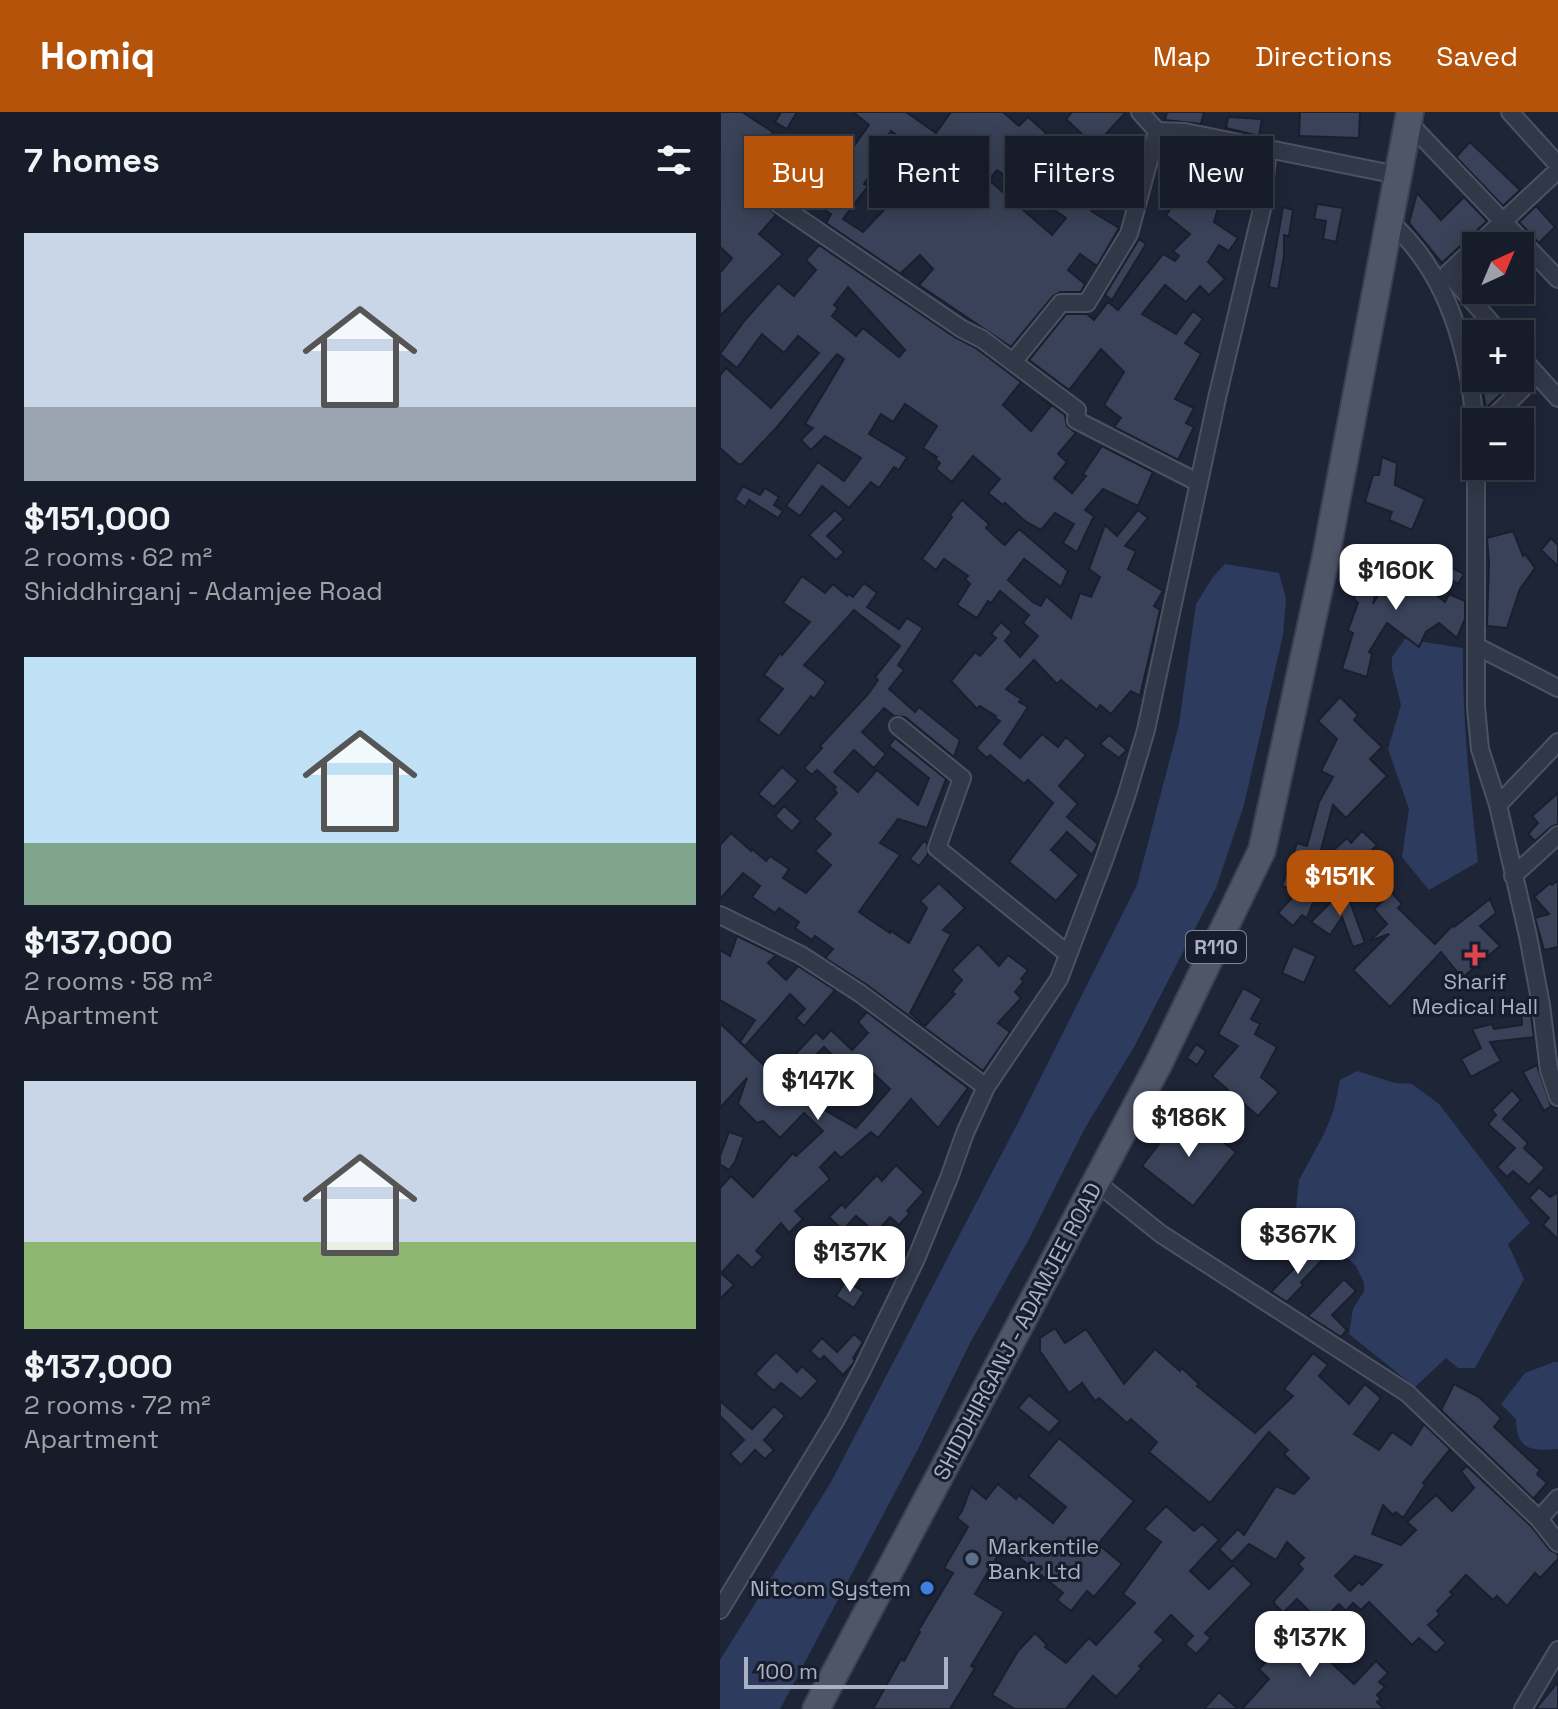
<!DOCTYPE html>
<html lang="en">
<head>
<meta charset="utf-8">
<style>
  :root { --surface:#161c29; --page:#232935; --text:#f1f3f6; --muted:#9ea1a8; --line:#353a46; --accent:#b45309 }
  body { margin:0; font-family:"Space Grotesk",sans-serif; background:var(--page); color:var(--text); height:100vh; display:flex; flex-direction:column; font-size:30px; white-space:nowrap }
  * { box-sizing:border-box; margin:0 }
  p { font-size:26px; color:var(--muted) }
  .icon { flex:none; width:44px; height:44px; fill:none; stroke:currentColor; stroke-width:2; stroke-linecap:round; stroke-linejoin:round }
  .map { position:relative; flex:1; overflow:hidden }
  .details { display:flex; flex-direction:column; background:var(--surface); width:720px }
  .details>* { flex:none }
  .hud { position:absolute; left:24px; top:24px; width:694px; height:72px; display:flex; gap:16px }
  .needle { width:52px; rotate:44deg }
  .fabs { position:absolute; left:742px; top:120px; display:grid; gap:16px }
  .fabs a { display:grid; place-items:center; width:72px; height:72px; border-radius:0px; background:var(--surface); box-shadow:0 4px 20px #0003,0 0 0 2px var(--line); font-size:40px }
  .scale { position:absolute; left:24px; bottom:20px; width:204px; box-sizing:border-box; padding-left:8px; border:4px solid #abb1c5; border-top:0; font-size:22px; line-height:28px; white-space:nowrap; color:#abb1c5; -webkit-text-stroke:6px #171d2c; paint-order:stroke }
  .price { position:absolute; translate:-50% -68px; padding:0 18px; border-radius:16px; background:#fff; color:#222; font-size:26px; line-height:52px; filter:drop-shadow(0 2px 4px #0008) }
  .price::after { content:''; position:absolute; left:50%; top:48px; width:24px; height:18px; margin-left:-12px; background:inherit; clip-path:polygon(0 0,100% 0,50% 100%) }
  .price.on { background:var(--accent); color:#fff }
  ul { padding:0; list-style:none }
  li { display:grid; align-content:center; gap:16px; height:424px; padding:0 24px }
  li span { display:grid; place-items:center; height:248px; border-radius:0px; color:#555 }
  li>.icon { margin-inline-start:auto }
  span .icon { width:144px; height:144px; fill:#fffc; stroke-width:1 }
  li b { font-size:34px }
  h2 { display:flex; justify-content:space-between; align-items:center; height:96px; padding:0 24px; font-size:34px }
  .chip { padding:0 28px; border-radius:0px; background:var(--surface); box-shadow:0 4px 20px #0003,0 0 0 2px var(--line); font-size:28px; line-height:72px }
  .chip.on { background:var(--accent); color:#fff }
  header { display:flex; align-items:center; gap:48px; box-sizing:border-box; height:112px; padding:0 40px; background:var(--accent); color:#fff }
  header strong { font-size:38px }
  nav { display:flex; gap:44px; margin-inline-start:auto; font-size:28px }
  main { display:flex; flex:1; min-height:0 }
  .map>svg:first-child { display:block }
</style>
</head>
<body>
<header>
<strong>Homiq</strong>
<nav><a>Map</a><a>Directions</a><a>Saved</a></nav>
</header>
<main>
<section class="details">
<h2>7 homes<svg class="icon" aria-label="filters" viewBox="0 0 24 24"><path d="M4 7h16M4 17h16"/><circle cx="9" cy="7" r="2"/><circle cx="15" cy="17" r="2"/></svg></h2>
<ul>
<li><span style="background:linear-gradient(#c9d6e8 70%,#9aa5b1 0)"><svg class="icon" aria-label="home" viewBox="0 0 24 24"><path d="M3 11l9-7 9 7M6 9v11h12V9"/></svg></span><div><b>$151,000</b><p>2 rooms · 62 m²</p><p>Shiddhirganj - Adamjee Road</p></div></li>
<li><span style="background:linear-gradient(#bfe0f5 75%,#7fa58c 0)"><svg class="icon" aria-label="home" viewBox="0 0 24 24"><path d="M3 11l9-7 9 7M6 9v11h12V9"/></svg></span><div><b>$137,000</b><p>2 rooms · 58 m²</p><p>Apartment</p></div></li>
<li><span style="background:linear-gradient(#c9d6e8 65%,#8fb573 0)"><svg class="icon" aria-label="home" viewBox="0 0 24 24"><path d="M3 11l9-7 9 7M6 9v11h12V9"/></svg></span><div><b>$137,000</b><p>2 rooms · 72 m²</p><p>Apartment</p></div></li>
</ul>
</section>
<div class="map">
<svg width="838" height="1597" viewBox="0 0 838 1597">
  <rect width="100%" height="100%" fill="#1e2537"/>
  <!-- water -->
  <path fill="#2d3b5e" d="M505,452L559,461L566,487L563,523L524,693L496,776L414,935L365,1016L308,1129L250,1231L198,1337L60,1597H0V1548L111,1370L304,999L417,773L459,612L476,492L493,465Z
    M685,527L743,536C742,608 750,678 758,750L709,778L682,745L689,697L668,637L681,593L672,557V545Z
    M637,959L675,971L692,972L719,992L810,1111L788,1132L804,1167L755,1256H738L726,1246L695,1275L629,1222L633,1197L644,1179V1171L636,1154L576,1096L579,1068L604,1022L614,997L620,968Z
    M834,1250H838V1337C811,1339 796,1338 796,1307L781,1292L805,1261Z"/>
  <!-- building -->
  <path fill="#394258" stroke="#191f2e" stroke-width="2" fill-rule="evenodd" d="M0,0H22L53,20L46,31L74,49L71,53L91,65L106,48L117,58L149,13L133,0H186L216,21L231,0H283L299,14L308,5L326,21L318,30L348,53L329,79L349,93L370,68L345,43L363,23L346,7L352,0H406L372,37L411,73L405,95L387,79L371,99L399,116L377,154L360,142L348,158L365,172L361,180H340L333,184L291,235L199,173L213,157L200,143L182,160L184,164L106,111L111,102L84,85L79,93L59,80L48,86L47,95L56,103L39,122L63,142L0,204V161L12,146L0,135ZM171,19L226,59L198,92L190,84L184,91L177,84L143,120L123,107L148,74L144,72L158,52L152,48ZM277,58L346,106L332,123L269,68Z
    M61,0H77L67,17L55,10Z
    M447,0H484L481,12L445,8Z
    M580,0H640L639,26L579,24Z
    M508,5L542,7L539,24L506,16Z
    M750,30L800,78L783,94L736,45Z
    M448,48L481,55L482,52L510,55L494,110L518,126L509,139L499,133L488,150L505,167L489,183L480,174L466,190L445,173L422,202L456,222L473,199L483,207L465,231L481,242L455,287L474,296L466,311L474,315L458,348L394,315L401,306L384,293L404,260L381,237L349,278L309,248L346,202H367L374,208L388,190L398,198L443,142L455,149L459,144L453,139L470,122L446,103L469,73L457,70L458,65L444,62Z
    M697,81L721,108L744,85L767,109L722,151L689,111Z
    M597,92L623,96L616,130L603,127L606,109L594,107Z
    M816,94L835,115L819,131L799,110Z
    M563,95L573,98L569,124L564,123V144L558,177L549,175Z
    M419,127L426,132L392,188L385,183Z
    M99,133L236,226L256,236L301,270L283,293L311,319L331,294L318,283L345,303L347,314L356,321L338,342L347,350L334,366L352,381L366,364L363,362L382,334L433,360L418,394L383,377L365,398L374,404L357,440L343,431L354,412L335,401L321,418L305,409L285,391L283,393L268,381L280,367L253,344L232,370L216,357L220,351L215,347L217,345L203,336L217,314L185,292L173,310L161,302L149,322L187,345L179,358L174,355L159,376L151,370L129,396L102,374L80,404L66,394L98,350L124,369L141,346L105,324L91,338L81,328L93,316L85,312L124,247L117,242L57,315L22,352H18L0,336V263L6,256L51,296L99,241L78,224L64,241L42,222L17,256L0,242L25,208L58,171L74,184L96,158L86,148ZM128,175L185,238L179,245L143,216L136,224L112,204L118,196L114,193Z
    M760,266H798L766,296Z
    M662,345L677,351L675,373L705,387L692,418L669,408L672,400L645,390L653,363H659Z
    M23,374L40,383L45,376L59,385L54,393L63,399L58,406L29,388L25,395L15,387Z
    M242,388L269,412L266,416L282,431L285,433L299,417L348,459L341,475L304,447L288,468L314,491L321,494L326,484L351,506L360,481L371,485L380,465L369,457L385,413L397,424L418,398L428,406L405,434L416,439L408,457L443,479L434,494L440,498L420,584L411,579L391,602L380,593L377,598L341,568L337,572L314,548L286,577L301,587L299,590L308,595L284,632L300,646L322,622L338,635L346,625L366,643L339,674L358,692L347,705L378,732L372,743L347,720L331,738L359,763L336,789L289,750L333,691L308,668L304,672L270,643L267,646L256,636L280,609L275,606L276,604L260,594L257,597L231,569L255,540L260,544L276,526L271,522L281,510L292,520L285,529L300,545L318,524L303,511L309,503L280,479L271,491L268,489L257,506L237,493L250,472L245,467L248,464L224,447L216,458L202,447L232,405L230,403Z
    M115,398L124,407L107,424L124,440L116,448L89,423Z
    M793,419L803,444L805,442L815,456L800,477L787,516L767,514L769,451L767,426Z
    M831,426L838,433V454L821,438Z
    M654,436L664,444L653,492L676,452L725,490L729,482L745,489V507L737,526L719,511L706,520L699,535L667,511L649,540L652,542L647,565L622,557L633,521L628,518L638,491L634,487Z
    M704,441L744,462L738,472L699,448Z
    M82,464L105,481L113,472L127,484L128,482L133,485L144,471L157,481L147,495L179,517L187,506L203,516L178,553L184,558L169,577L195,600L199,595L240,628L234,645L185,605L174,604L164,596L142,620L166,642L154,656L134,638L114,660L138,680L157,658L198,693L209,666L169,634L175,626L226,667L207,716L178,707L160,731L180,743L139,800L170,821L171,819L189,831L207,796L200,789L219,771L245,796L223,818L231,822L190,901L205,914L235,882L232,880L242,868L232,858L258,832L279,854L288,843L308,858L301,867L304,869L295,880L301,886L278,911L290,920L263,959L147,873L105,846L113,837L95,824L92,828L75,816L79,810L59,796L55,801L32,785L40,774L23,761L0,787V733L11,721L31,739L32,737L46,749L50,744L69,757L63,766L86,781L111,753L95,739L111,722L94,707L117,681L114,677L116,675L97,658L92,663L84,656L102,636L100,634L148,582L158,568L155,565L180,534L134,498L84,553L106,570L94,587L91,584L59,624L47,615L38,608L63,577L44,563L60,541L62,543L90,510L63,491Z
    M620,585L638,603L634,608L662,635L650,647L667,664L626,706L613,693L597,753L627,726L631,731L642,719L657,733L644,746L670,772L667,775L682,792L678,796L715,832L733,813L734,815L770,787L776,801L760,814L780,834L742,866L721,840L670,895L633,858L669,822L650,829L667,812L654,797L663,789L648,773L639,782L610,746L587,806L582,803L573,814L558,801L578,779L562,774L577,731L587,734L599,690L613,665L601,659L617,627L598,609Z
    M389,623L407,638L399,646L380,632Z
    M62,655L78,669L54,695L38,682Z
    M838,681V712L831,715L815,729L808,722L818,711L812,704Z
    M64,694L81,709L72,720L55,704Z
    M204,729L207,731L208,742L199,754L190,747Z
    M838,768V835L824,838L815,806L829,802L814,785L830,771L832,773Z
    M625,776L645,831L633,835L622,805L610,823L591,810Z
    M17,824L56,843L48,851L66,868L78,854L115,878L84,914L76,906L85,897L70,882L25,934L20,930L35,908L0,888V838L10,844Z
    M573,834L596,844L584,871L562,861Z
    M523,876L542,887L531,907L540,912L535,922L557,935L541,965L559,980L538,1004L492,964L518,934L498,922Z
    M801,896H810L814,925L770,930L781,949L751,965L741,947L761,936L752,917L772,912L774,917L802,913Z
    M147,900L248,976L218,1016L191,987L158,1026L151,1020L121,1046L115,1040L100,1055L110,1067L75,1099L83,1107L69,1121L61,1111L36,1139L43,1145L32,1156L18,1143L1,1161L14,1173L0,1187V1076L11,1064L33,1085L73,1041L76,1044L103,1019L84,1001L60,1026L43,1009L37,1011L18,992L27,966L0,996V911L58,967L56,968L87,992L90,990L136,1016L170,977L152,960L120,995L69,949L96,920L103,927L111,918L132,938L148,921L138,910ZM104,935L120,950L106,966L89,950Z
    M476,932L486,939L477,953L467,946Z
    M817,953L831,994L824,999L803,960Z
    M792,978L801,988L783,1007L808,1031L804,1036L825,1056L809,1073L793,1059L787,1065L777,1055L795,1036L768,1012L776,1003L772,998Z
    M464,1000L516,1040L473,1094L422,1054Z
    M9,1020L24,1025L15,1050L9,1058L0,1052V1044Z
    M176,1053L204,1080L187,1099L190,1101L179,1113L170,1105L156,1121L136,1104L123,1118L109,1105L122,1092L125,1096L157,1063L162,1069Z
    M819,1075L830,1085L838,1080V1127L823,1113L829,1106L809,1086Z
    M594,1136L604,1146L581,1170L583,1173L567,1190L551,1180Z
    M624,1167L636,1179L612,1203L627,1218L621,1225L588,1204Z
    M126,1169L144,1180L134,1196L116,1184Z
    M335,1216L345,1231L366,1217L404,1272L435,1237L460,1259L462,1256L479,1272L477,1274L535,1321L573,1284L564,1277L593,1241L608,1253L599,1264L629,1292L645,1272L661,1286L634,1322L659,1338L672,1320L691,1333L704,1312L730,1337L703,1371L705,1373L683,1406L676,1400L673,1403L663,1393L652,1422L681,1433L696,1418L687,1410L716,1383L732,1399L754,1376L741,1359L747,1354L811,1414L830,1438L838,1442V1447L820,1466L815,1461L787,1494L777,1484L773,1488L746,1463L730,1480L733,1482L717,1499L720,1502L708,1513L726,1531L716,1541L699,1526L692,1533L649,1490L641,1498L633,1491L626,1499L619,1492L594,1518L586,1509L592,1502L577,1487L563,1501L553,1490L583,1457L578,1452L584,1446L567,1430L556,1448L529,1432L512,1450L499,1437L518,1417L524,1423L556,1374L574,1382L589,1366L564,1342L568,1338L549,1320L490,1391L429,1340L437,1330L411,1307L407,1311L379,1286L375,1289L362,1271L349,1281L320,1239V1226ZM635,1444L662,1453L642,1473L639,1470L630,1479L615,1464Z
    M134,1222L143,1230L133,1246L135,1248L132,1253L123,1263L104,1244L100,1248L90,1239L102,1226L117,1240Z
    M56,1240L77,1260L82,1254L98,1269L81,1287L61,1271L54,1279L35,1262Z
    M734,1272L759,1285L781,1306L774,1315L820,1358L817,1362L827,1371L814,1386L818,1391L721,1298Z
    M309,1283L340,1309L329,1321L298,1296Z
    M0,1289L32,1317L54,1294L65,1304L44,1328L54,1338L45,1347L35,1338L21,1353L10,1342L24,1328L0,1304Z
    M339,1326L414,1389L378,1432L402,1452L374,1485L367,1479L351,1499L337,1488L343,1481L284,1433L255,1482L284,1500L251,1554L255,1556L230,1597H153L181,1547L184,1549L200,1520L198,1519L233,1461L224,1456L248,1415L237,1406L242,1399L251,1375L266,1387L278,1372L296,1387L299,1383L333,1411L346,1395L308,1364Z
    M446,1394L474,1419L482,1412L499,1428L470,1459L489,1477L513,1453L532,1472L485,1521L491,1526L476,1542L465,1532L473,1524L451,1503L435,1520L444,1528L419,1554L422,1556L396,1585L373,1564L346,1597H295L272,1583L298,1539L315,1521L327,1533L325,1535L346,1551L369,1526L376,1533L415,1491L403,1482L441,1430L424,1417Z
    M551,1509L578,1522L571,1536L585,1549L588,1546L593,1551L602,1542L634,1572L656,1549L668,1561L659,1570L665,1575L657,1583L661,1587L657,1590L664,1597H522L549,1567L539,1557L548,1548L536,1537Z
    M838,1570V1597H816L818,1594Z
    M499,1580L518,1597H484Z"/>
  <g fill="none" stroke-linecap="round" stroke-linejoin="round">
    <defs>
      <path id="minor" d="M420,0L437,19L465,20L677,63
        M790,0L838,53
        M688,10L838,167
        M57,91L242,217L262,227L357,298L356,308L479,371
        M669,109C734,165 754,257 756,339
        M781,222L728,161L838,58
        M800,244L838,286
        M293,250L341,191H367L409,122L437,19
        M768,310L817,263
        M756,354V595L760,637L778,693L808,824L821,893L829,958L838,985
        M756,534L838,576
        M178,614L242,666L217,736L348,842
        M778,693L838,630
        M793,764L838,723
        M0,803L81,843L141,882L266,975
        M376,1070L441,1122L687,1281L819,1407L838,1431
        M819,1407L838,1386
        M0,1498L115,1309L142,1258L196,1147L229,1066L245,1021L266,975L339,867L384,748L406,685L426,618L497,286L542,97L548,36
        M803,1597L838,1538"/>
      <path id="primary" d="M96,1597L438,953L542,738L605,449L690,0"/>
    </defs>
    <!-- minor casing -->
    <use href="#minor" stroke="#4c5263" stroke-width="20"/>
    <!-- primary casing -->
    <use href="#primary" stroke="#3b4151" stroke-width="30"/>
    <!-- minor -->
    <use href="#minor" stroke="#313848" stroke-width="16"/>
    <!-- primary -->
    <use href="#primary" stroke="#4f5668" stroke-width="26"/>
  </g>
  <!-- markers -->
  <path fill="#e0444e" stroke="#171d2c" stroke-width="3" d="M751 831h8v8h8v8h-8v8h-8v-8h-8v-8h8z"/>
  <circle fill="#5c6f8a" stroke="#171d2c" stroke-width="3" cx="252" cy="1447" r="8"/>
  <circle fill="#3f7fe0" stroke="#171d2c" stroke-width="3" cx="207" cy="1476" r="8"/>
  <g text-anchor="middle" stroke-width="6" stroke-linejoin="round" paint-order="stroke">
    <!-- shield labels -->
    <rect fill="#171d2c" stroke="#7f8597" stroke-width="2" x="466" y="819" width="60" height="32" rx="6"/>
    <g font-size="20" font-weight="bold" fill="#abb1c5">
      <text x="496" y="842">R110</text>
    </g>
    <!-- poi labels -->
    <g font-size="22" fill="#abb1c5" stroke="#171d2c">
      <text x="755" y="877">Sharif<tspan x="755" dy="25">Medical Hall</tspan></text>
      <text x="268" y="1442" text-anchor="start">Markentile<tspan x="268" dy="25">Bank Ltd</tspan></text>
      <text x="191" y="1484" text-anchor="end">Nitcom System</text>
    </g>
    <!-- street labels -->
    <g font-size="22" fill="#abb1c5" stroke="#171d2c">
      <text transform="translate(297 1219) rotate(-62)" y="8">SHIDDHIRGANJ - ADAMJEE ROAD</text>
    </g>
  </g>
</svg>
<div class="fabs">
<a><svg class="needle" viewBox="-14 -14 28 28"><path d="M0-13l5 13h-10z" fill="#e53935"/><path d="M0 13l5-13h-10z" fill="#9ea1a8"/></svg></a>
<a>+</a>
<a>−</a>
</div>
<div class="scale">100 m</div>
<b class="price" style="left:676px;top:500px">$160K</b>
<b class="price on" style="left:620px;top:806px">$151K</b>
<b class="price" style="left:98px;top:1010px">$147K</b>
<b class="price" style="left:469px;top:1047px">$186K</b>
<b class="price" style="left:578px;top:1164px">$367K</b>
<b class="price" style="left:130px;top:1182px">$137K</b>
<b class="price" style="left:590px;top:1567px">$137K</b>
<div class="hud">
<a class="chip on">Buy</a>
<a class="chip">Rent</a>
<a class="chip">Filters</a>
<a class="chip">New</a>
</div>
</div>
</main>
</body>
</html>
